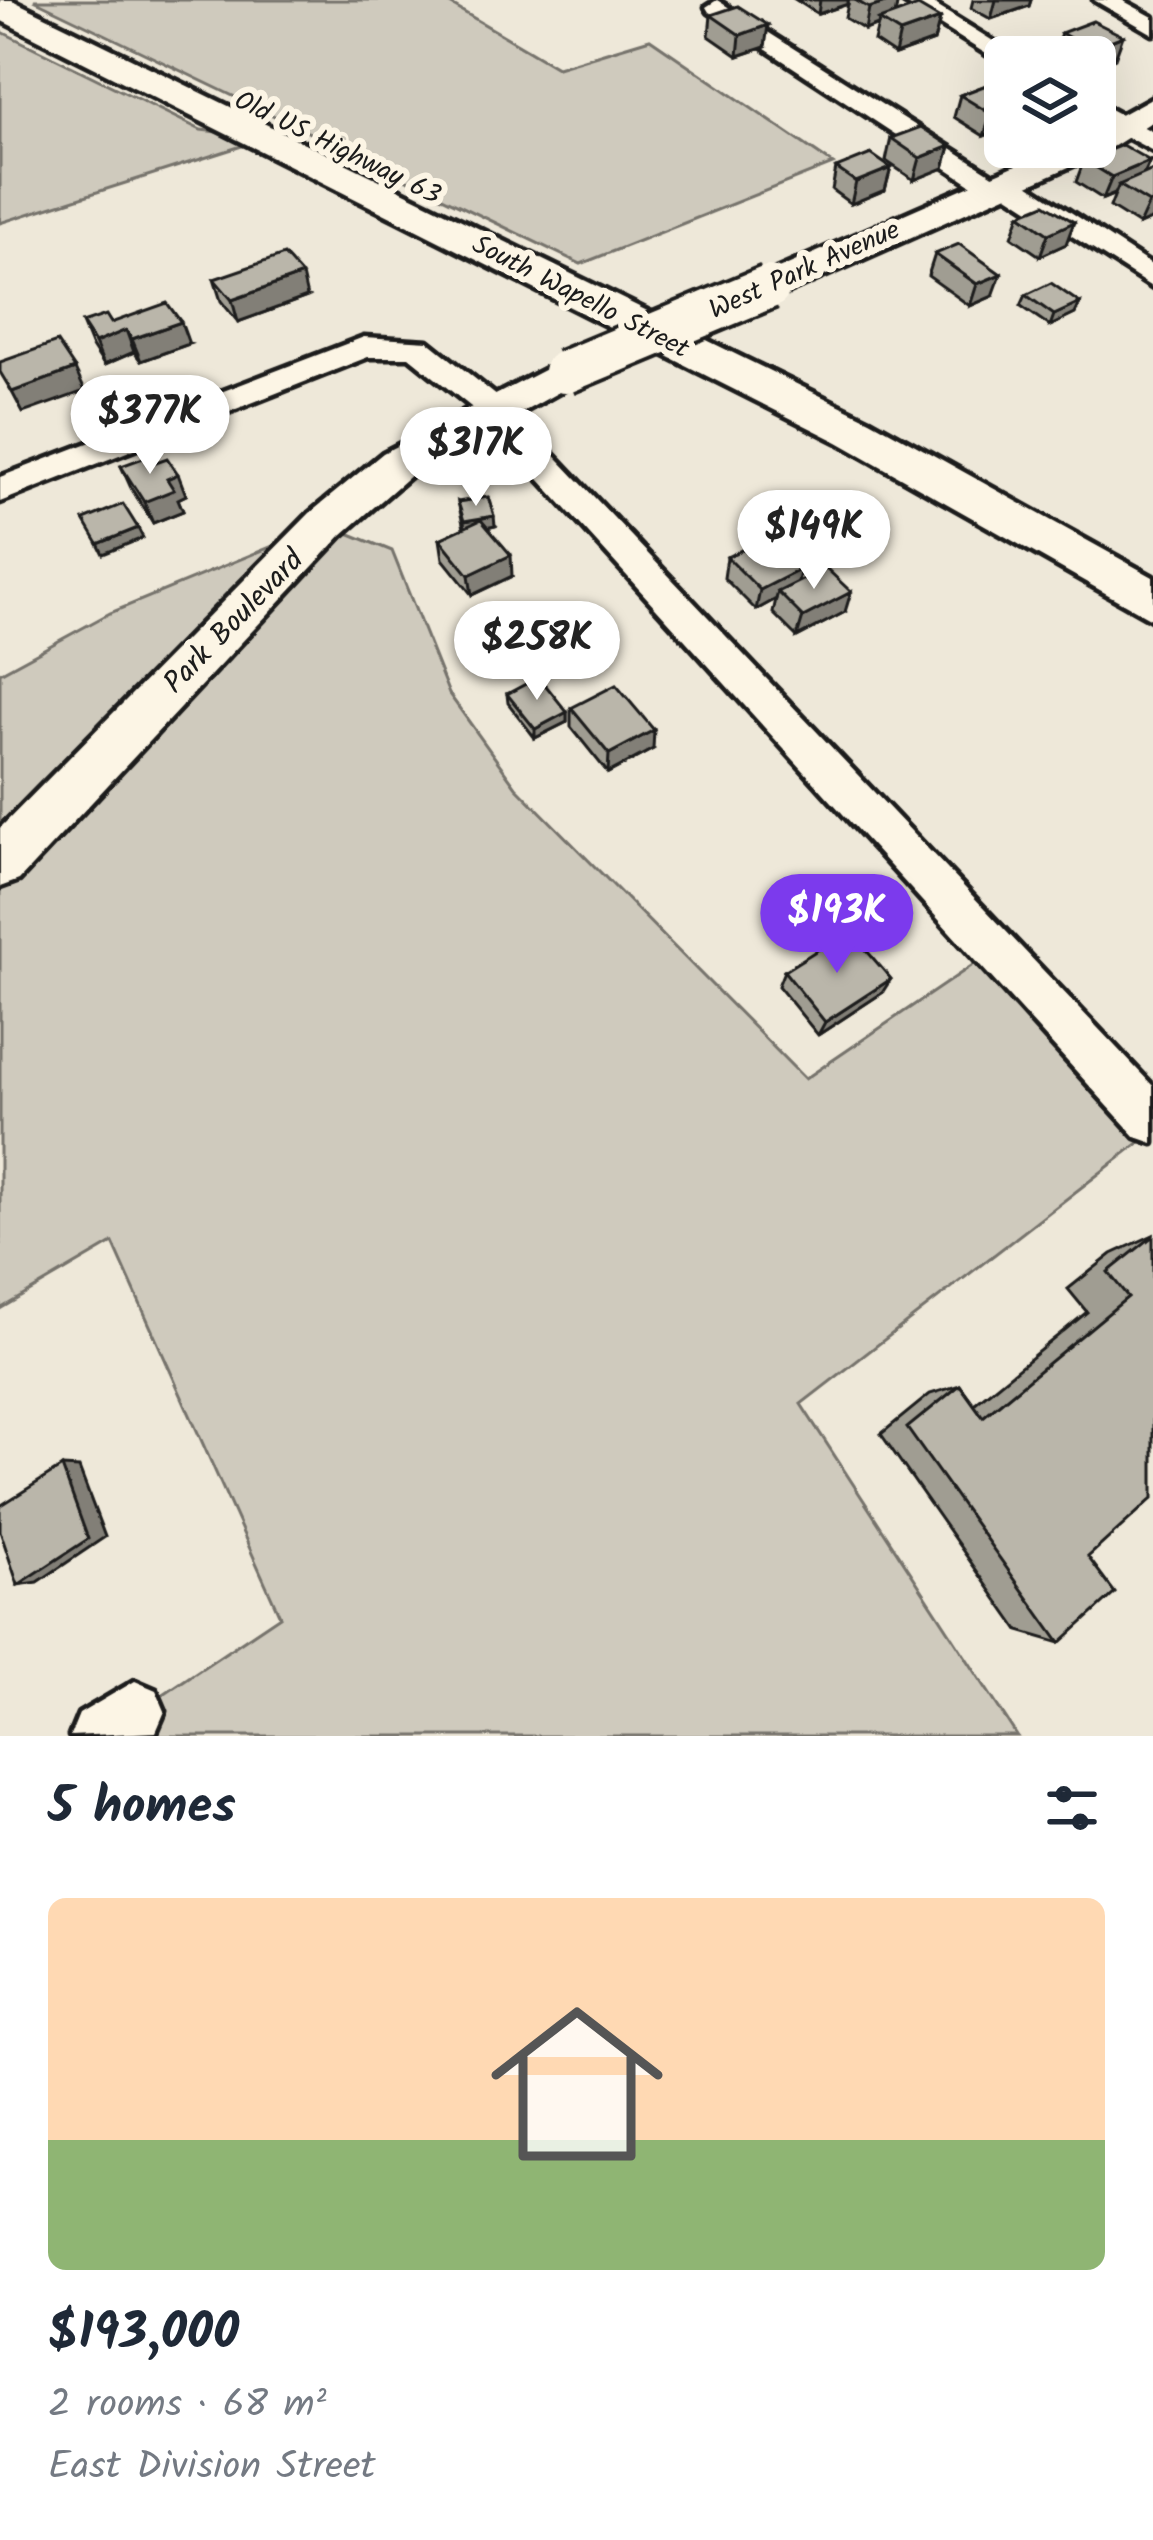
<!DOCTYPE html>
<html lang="en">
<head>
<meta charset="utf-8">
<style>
  :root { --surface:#fff; --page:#f2f2f3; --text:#1f2937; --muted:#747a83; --line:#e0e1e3; --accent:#7c3aed }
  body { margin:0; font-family:Kalam,sans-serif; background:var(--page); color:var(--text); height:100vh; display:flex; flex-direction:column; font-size:45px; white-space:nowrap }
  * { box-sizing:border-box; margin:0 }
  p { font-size:39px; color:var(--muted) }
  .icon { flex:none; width:66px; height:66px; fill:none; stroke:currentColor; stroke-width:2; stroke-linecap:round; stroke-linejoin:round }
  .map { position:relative; height:1736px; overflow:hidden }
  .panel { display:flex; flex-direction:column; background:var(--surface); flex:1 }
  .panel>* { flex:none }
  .tools { position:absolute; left:984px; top:36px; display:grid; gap:24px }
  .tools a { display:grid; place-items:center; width:132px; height:132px; border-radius:18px; background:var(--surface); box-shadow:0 12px 48px #0002; font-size:60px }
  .price { position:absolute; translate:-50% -102px; padding:0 27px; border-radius:42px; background:#fff; color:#222; font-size:39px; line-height:78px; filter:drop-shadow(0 3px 6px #0008) }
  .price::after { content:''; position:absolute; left:50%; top:72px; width:36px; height:27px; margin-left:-18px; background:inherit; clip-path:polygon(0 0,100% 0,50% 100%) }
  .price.on { background:var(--accent); color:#fff }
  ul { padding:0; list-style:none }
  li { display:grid; align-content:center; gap:24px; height:636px; padding:0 48px }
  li+li { border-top:3px solid var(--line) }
  li span { display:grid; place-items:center; height:372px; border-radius:18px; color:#555 }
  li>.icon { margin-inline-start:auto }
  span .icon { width:216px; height:216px; fill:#fffc; stroke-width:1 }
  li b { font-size:51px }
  h2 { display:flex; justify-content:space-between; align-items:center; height:144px; padding:0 48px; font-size:51px }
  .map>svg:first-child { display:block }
</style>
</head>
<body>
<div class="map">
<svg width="1153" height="1736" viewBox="0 0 1153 1736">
  <rect width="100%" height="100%" fill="#eee8d9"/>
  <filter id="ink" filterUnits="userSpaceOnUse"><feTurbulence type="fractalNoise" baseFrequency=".00833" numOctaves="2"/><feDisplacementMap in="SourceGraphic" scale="24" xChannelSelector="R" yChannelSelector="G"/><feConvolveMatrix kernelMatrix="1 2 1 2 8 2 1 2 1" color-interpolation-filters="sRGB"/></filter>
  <g filter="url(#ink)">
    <!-- green -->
    <path fill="#cfcabd" stroke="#76736c" stroke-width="3" d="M34,0H443L557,67L650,39L833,164L581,264Z
      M0,31L201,130L267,138L0,223Z
      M326,524L392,551L449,694L516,787L805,1079L995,950L1153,1132L801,1404L1017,1736H101L280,1616L113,1243L0,1309V673L110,613Z"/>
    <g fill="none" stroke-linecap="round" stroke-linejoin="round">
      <defs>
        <path id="minor" d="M717,0L995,176L1014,175L1153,266V288L1002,191L983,192L709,12L706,7Z
          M900,0H927L1019,57L999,62Z
          M1094,0H1122L1153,17V34Z
          M1095,101L1153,132V151L1095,120Z
          M364,337L428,341L503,401L1153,1086V1143L1136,1137L481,415L409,357H368L0,502V477Z
          M135,1681L156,1690L165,1711L156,1732L70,1736L79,1714Z"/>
        <path id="major" d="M1153,97V121L1107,150L786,293L773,296L754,285L760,277L1057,147H1095V129Z
          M565,359L579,363L585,372L579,381L413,473L342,535L19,880L0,887V828L310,513L383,453Z"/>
        <path id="highway" d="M0,0H12L870,420L1153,577V620L838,442L0,20Z"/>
      </defs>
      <!-- minor casing -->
      <use href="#minor" stroke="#1c1c1c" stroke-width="9"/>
      <!-- major casing -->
      <use href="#major" stroke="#1c1c1c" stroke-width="9"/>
      <!-- highway casing -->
      <use href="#highway" stroke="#1c1c1c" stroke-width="9"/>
      <!-- minor -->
      <use href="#minor" fill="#fcf5e5" fill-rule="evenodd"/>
      <!-- major -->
      <use href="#major" fill="#fcf5e5" fill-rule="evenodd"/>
      <!-- highway -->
      <use href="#highway" fill="#fcf5e5" fill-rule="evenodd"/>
      <defs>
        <path id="major-bridge-far1" d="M762,290L773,285"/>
        <path id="major-bridge" d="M565,372L769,287"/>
      </defs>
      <!-- major-bridge-far1 casing -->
      <use href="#major-bridge-far1" stroke="#1c1c1c" stroke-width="39" stroke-linecap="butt"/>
      <!-- major-bridge casing -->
      <use href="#major-bridge" stroke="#1c1c1c" stroke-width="50" stroke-linecap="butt"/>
      <!-- major-bridge-far1 -->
      <use href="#major-bridge-far1" stroke="#fcf5e5" stroke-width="33"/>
      <!-- major-bridge -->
      <use href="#major-bridge" stroke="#fcf5e5" stroke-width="42"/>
    </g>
    <!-- wall -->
    <path fill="#a09d92" stroke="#1c1c1c" stroke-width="3" d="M796,0H898L895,14L940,19L934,41L895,55L874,41L878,25L865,30L845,18L848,4L818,14Z
      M973,0H1031L1029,6L991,19L971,8Z
      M711,15L765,47L738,56L709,36Z
      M1061,33L1115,58L1058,57L1053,54Z
      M1005,78V128L984,136L954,117L960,95Z
      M891,138L950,146L944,168L914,180L886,161Z
      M1084,160L1145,174L1153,170V219L1139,225L1110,207L1115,194L1103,199L1076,182Z
      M836,168H891L885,190L851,204L832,190Z
      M1020,214L1066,244L1040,256L1012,237Z
      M935,254L993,296L970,306L928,276Z
      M214,279L307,297L238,322L221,301Z
      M1026,295L1080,303L1075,314L1050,326L1021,306Z
      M82,323H111L189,344L141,361L134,352L104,365L91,345Z
      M156,462L186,495L178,499L183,511L153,523L131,488L121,466Z
      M458,502L495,526L487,528L512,576L472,595L443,559L440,539L464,528Z
      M727,557L797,582L845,612L797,637L773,613L776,599L756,610L724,578Z
      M507,694L567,712V722L535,738L508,703Z
      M571,708L653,749L608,773L571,727Z
      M784,971L882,993L818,1035L778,986Z
      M1153,1235L1088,1557L1060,1643L1019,1631L881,1434L930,1394L960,1385L974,1404L1087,1312L1068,1289L1112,1254Z"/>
    <!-- shaded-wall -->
    <path fill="#827f77" stroke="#1c1c1c" stroke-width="3" d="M820,0H848V4L818,14Z
      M894,0H898L894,20H879L878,25L865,30L869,8Z
      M996,0H1031L1029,6L991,19Z
      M940,19L934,41L895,55L900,33Z
      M768,25L765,47L738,56L740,35Z
      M1123,36L1115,58L1095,66V57H1087L1090,49Z
      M1005,108V128L984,136L991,114Z
      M950,146L944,168L914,180L920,158Z
      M1150,161L1140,183L1119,185L1115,194L1103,199L1112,177Z
      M891,168L885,190L851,204L856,182Z
      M1153,201V219L1139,225L1149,203Z
      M1074,222L1066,244L1040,256L1048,234Z
      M1001,274L993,296L970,306L977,284Z
      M302,275L307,297L238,322L232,300Z
      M1080,303L1075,314L1050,326L1054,315Z
      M181,322L189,344L141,361L132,339Z
      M126,330L134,352L104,365L95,343Z
      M75,369L85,391L23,413L12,392Z
      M178,474L186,495L178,499L183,511L153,523L144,502L167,479Z
      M494,516L495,526L465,532L464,521Z
      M138,528L143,538L103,554L98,544Z
      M511,555L512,576L472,595L469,575Z
      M801,569L796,589L778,592L776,599L756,610L760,590Z
      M851,592L845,612L797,637L803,617Z
      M567,712V722L535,738V729Z
      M654,730L653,749L608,773L609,754Z
      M891,979L882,993L818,1035L825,1022Z
      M62,1467L79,1468L105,1537L38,1582L18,1585Z"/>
    <!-- building -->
    <path fill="#bab6aa" stroke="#1c1c1c" stroke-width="3" d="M855,0H894L869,8Z
      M738,6L768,25L740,35L711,15Z
      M918,6L940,19L900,33L879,20Z
      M1093,21L1123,36L1090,49L1061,33Z
      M1005,78V108L991,114L960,95Z
      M921,127L950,146L920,158L891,138Z
      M1122,145L1150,161L1112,177L1084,160Z
      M871,154L891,168L856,182L836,168Z
      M1153,170V201L1149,203L1119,185Z
      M1045,204L1074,222L1048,234L1020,214Z
      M959,244L1001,274L977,284L935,254Z
      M284,255L302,275L232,300L214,279Z
      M1051,283L1080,303L1054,315L1026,295Z
      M167,303L181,322L132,339L126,330L95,343L82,323L106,315L111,323Z
      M57,342L75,369L12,392L0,372V362Z
      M151,455L156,462L167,458L178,474L167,479L174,490L144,502L121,466Z
      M488,497L494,516L464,521L458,502Z
      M123,504L138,528L98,544L84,520Z
      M481,520L511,555L469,575L440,539Z
      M768,537L801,569L760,590L727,557Z
      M826,568L851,592L803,617L778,592Z
      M539,677L567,712L535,729L507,694Z
      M616,685L654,730L609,754L571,708Z
      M849,930L891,979L825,1022L784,971Z
      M1153,1236V1498L1088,1557L1115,1593L1060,1643L907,1428L960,1385L983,1417L1128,1297L1108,1272Z
      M62,1467L88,1539L18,1585L0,1531V1506Z"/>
  </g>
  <g text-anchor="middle" stroke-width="12" stroke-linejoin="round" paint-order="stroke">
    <!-- far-street labels -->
    <g font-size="27" fill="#1c1c1c" stroke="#fcf5e5">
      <text transform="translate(338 147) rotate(26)" y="9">Old US Highway 63</text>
      <text transform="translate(804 269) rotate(-24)" y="9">West Park Avenue</text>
      <text transform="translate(581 296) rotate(27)" y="9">South Wapello Street</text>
    </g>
    <!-- street labels -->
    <g font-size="30" fill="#1c1c1c" stroke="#fcf5e5">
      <text transform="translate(233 621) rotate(-46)" y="10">Park Boulevard</text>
    </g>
  </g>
</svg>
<div class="tools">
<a><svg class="icon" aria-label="layers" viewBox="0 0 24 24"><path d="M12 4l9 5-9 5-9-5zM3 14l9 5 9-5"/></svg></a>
</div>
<b class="price" style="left:150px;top:477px">$377K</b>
<b class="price" style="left:476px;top:509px">$317K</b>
<b class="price" style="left:814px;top:592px">$149K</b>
<b class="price" style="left:537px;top:703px">$258K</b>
<b class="price on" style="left:837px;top:976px">$193K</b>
</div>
<section class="panel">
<h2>5 homes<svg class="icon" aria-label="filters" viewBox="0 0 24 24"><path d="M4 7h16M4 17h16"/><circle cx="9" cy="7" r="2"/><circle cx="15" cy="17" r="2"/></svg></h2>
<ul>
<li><span style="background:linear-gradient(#ffd9b3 65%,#8fb573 0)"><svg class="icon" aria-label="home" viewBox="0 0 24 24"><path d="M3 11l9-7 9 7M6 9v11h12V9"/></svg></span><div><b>$193,000</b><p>2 rooms · 68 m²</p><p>East Division Street</p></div></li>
</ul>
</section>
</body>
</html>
